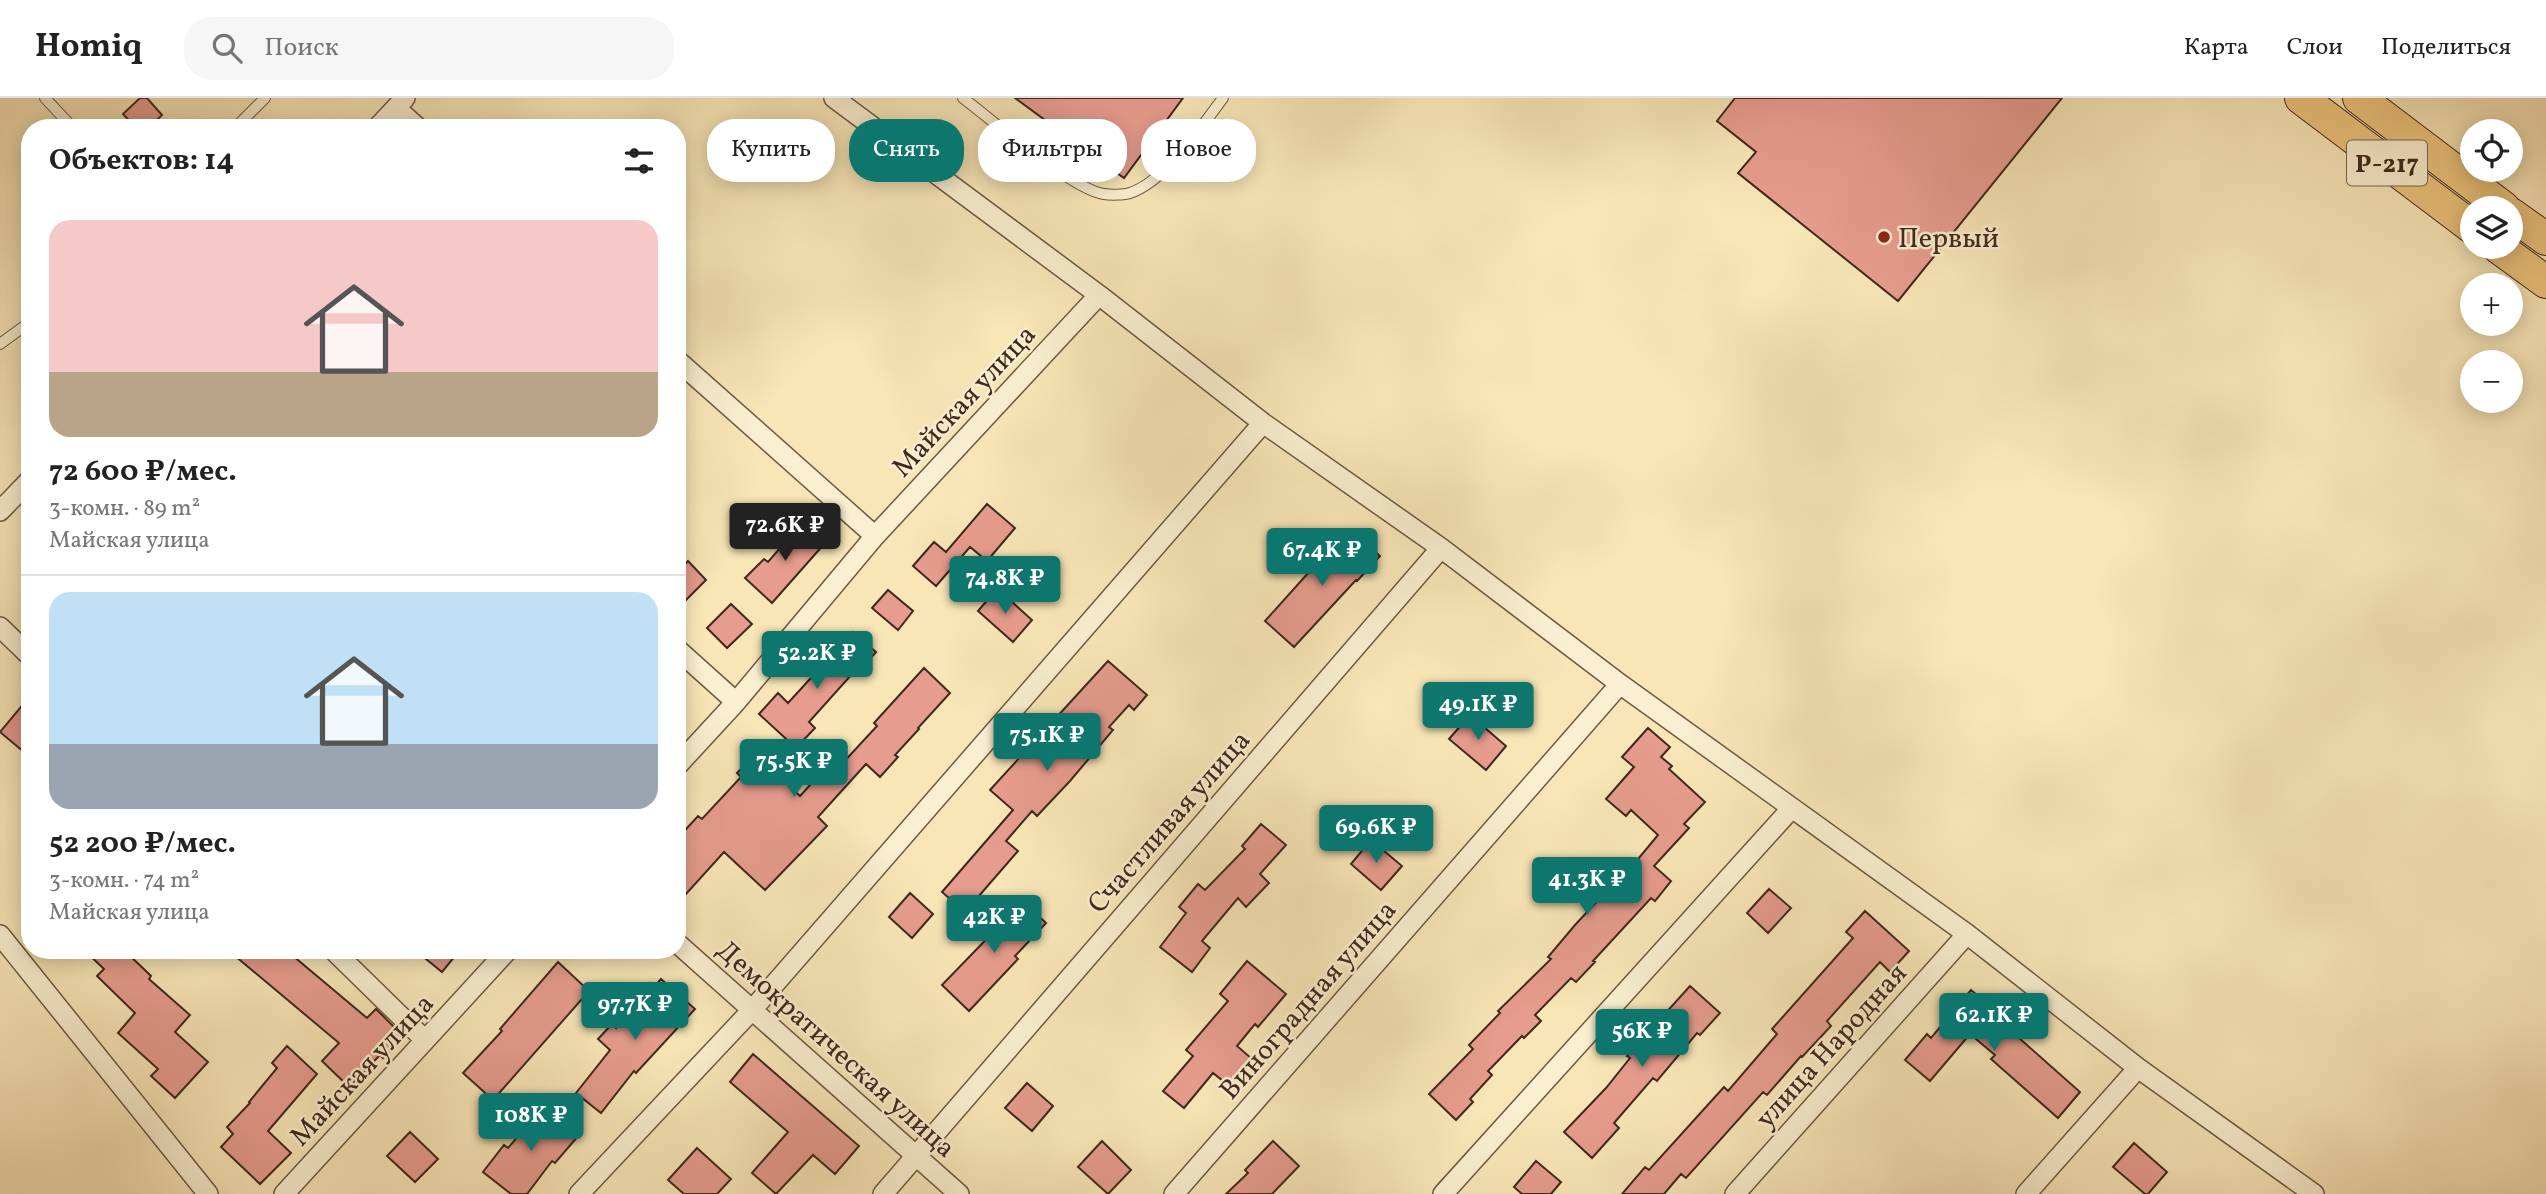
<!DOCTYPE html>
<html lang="ru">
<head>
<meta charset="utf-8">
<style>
  :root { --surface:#fff; --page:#f6f6f6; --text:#222; --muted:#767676; --line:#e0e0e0; --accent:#0f766e }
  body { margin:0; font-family:Vollkorn,serif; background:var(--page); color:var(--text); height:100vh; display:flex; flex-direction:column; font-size:26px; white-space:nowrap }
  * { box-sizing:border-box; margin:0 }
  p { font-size:23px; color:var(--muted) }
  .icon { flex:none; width:38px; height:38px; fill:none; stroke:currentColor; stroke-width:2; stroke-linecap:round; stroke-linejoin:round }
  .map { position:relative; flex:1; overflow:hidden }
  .panel { position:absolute; left:21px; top:21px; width:665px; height:840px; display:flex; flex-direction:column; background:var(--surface); border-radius:28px; box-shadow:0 4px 18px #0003 }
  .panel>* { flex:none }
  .top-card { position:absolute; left:707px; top:21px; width:665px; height:63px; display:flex; gap:14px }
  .fabs { position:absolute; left:2460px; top:21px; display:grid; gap:14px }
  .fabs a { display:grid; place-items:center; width:63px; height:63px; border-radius:50%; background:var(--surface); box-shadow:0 4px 18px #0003; font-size:35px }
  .price { position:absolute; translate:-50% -60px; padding:0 16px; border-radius:7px; background:var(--accent); color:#fff; font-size:23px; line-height:46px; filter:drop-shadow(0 2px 4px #0008) }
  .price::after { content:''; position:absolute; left:50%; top:42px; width:21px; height:16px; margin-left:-10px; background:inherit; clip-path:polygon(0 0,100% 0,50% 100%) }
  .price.current { background:#222; color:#fff }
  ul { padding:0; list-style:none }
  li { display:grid; align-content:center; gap:14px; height:371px; padding:0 28px }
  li+li { border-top:2px solid var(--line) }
  li span { display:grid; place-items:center; height:217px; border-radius:21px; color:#555 }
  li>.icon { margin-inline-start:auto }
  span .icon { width:126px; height:126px; fill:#fffc; stroke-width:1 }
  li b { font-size:30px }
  h2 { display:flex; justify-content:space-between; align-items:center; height:84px; padding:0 28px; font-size:30px }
  .pill { padding:0 24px; border-radius:28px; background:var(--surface); box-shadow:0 4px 18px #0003; font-size:24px; line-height:63px }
  .pill.current { background:var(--accent); color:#fff }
  header { display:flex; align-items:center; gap:42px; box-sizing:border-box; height:98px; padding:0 35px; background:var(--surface); border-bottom:2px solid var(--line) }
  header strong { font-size:33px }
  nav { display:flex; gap:38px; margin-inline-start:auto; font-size:24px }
  .search { width:490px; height:63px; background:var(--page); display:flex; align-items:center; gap:18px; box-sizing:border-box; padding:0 24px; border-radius:28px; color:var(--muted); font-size:26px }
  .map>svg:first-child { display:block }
</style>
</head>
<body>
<header>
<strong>Homiq</strong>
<div class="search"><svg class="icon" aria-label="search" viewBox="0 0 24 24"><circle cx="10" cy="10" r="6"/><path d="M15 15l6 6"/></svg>Поиск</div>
<nav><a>Карта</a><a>Слои</a><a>Поделиться</a></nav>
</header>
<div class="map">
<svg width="2546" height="1096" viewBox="0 0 2546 1096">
  <rect width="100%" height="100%" fill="#f8e6b7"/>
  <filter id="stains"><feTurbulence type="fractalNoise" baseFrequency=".00286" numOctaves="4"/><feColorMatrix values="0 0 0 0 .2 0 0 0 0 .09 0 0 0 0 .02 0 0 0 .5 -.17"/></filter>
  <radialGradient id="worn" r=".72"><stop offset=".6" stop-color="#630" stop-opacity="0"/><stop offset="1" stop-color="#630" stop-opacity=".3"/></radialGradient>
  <!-- building -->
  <path fill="#e69c8e" stroke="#41281d" stroke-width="2" d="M140,0H147L162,17L149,30H136L123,16Z
    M1015,0H1183L1124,80Z
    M1735,0H2062L1898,203L1738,75L1756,54L1717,23Z
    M987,406L1015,430L987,463L970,449L936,488L913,468L934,444L946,454Z
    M802,425L825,445L772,505L745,480L764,461L768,464Z
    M1351,432L1380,458L1357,483L1356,482L1294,549L1265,523L1318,464L1320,466Z
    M688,463L706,482L677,511V474Z
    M888,492L913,513L898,532L872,510Z
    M1002,495L1032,522L1013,544L978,513L990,499L994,503Z
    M731,506L752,526L727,550L707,530Z
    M853,534L876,554L855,578L852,576L809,624L815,630L796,650L759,616L778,595L788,605Z
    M1108,563L1147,597L1134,612L1129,607L1109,629L1113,632L1070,683L1037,718L1032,713L1006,743L1018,753L965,814L942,794L1013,712L990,692Z
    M924,570L950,595L918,630L919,631L895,657L898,659L880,679L866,666L818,719L827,728L765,792L724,754L677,806V741L698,718L702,721L741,679L737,675L755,656L800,698L832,663L839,669L877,628L874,625Z
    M30,598V659L0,634Z
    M1470,617L1506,648L1486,672L1449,641Z
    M1648,630L1670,649L1661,659L1672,668L1669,671L1705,704L1684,726L1689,730L1654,768L1671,783L1655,803L1651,800L1593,863L1595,864L1576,884L1571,880L1535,917L1541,923L1524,940L1522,938L1488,973L1492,977L1470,1001L1473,1004L1456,1022L1429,996L1473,951L1469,947L1500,915L1498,913L1551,861L1548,859L1575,827L1617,782L1619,784L1658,737L1631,712L1626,718L1606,701L1634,669L1622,659Z
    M1261,726L1286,747L1260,776L1269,785L1246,809L1238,800L1202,843L1210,850L1192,874L1160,849L1186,815L1179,809L1198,786L1205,792L1245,751L1242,748Z
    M1371,742L1402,768L1381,792L1351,766Z
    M1769,791L1791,810L1768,835L1747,815Z
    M910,795L933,816L912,840L889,819Z
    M1019,800L1046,825L1015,858L1018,861L969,913L942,887L1004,823L1001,820Z
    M1865,813L1909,853L1890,874L1880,864L1827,923L1831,928L1802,959L1801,958L1767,997L1763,994L1686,1080L1681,1076L1664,1096H1622L1645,1069L1649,1072L1724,989L1728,993L1777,936L1772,931L1853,840L1846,834Z
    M84,852H124L151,878L149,881L190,917L175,934L208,964L175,1000L151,978L158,971L118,935L135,915L97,878L104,871Z
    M228,852H286L367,920L376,911L403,938L383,960L380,957L349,989L322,963L339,945Z
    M415,852H460L442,874Z
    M1247,863L1286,896L1258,929L1255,926L1237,948L1251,960L1228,987L1213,975L1184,1010L1163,993L1193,958L1186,952L1228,903L1220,896Z
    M558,864L589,893L493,1002L463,975L502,933L500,931Z
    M661,881L695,911L636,975L634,973L601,1015L576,995L610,952L598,941L612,926L616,930L640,903L636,900L650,885L654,889Z
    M1690,888L1720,915L1700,937L1697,935L1657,983L1653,980L1614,1025L1619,1030L1592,1060L1564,1034L1606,990L1630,960L1627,958Z
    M1971,892L1996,913L1993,917L2080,994L2058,1020L1991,961L1995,957L1970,936L1930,983L1905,962L1927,936L1931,940Z
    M287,948L317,976L268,1033L291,1055L260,1086L221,1049L233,1036L227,1029L250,1005L249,1004L277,970L272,965Z
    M753,956L859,1048L835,1076L813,1057L776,1096L752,1075L788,1034L730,984Z
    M1027,985L1053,1008L1032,1033L1005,1010Z
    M544,1008L579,1037L555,1065L552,1063L527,1096H511L483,1074L504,1047L508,1050Z
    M410,1034L438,1061L415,1084L387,1058Z
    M1102,1043L1131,1072L1108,1096L1078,1069Z
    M1273,1043L1299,1068L1272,1096H1226L1248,1075L1245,1072Z
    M2134,1045L2167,1074L2148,1096H2145L2113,1069Z
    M697,1050L731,1081L717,1096H684L668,1082Z
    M1536,1063L1561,1084L1551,1096H1522L1514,1089Z"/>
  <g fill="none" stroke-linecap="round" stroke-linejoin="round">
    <defs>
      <path id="lane" d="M45,0L73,30
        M963,0C992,22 1073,92 1104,96C1110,97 1124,97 1130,95C1166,83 1201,29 1223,0
        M235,30L265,0
        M0,246L30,224"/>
      <path id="street" d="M834,0L1099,197L1263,325L1441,450L1620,586L1967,836L2138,970L2314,1096
        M396,10L418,30
        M377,30L405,0
        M677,262L875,438
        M0,413L30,382
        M0,529L30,558
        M677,551L736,604
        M677,668L736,604L875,438L1099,197
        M0,837L208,1096
        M677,845L959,1096
        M333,852L425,942
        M284,1096L508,852
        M579,1096L752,912L1263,325
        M883,1096L1441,450
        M1174,1096L1620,586
        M1443,1096L1791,711
        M1735,1096L1967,836
        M2026,1096L2138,970"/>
      <path id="primary" d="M2301,0L2473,130
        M2359,0L2504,110
        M2511,116L2546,141
        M2498,149L2546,184"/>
    </defs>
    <!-- lane casing -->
    <use href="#lane" stroke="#6f5844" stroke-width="12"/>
    <!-- street casing -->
    <use href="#street" stroke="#6f5844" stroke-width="22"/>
    <!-- primary casing -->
    <use href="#primary" stroke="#41281d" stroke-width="34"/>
    <!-- lane -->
    <use href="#lane" stroke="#faefd0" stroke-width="10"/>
    <!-- street -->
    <use href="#street" stroke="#faefd0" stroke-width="19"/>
    <!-- primary -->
    <use href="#primary" stroke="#ecc37c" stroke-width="32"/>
  </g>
  <!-- markers -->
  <circle fill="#8f2418" stroke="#faefd0" stroke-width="2.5" cx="1884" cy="139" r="7"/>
  <g text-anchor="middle" stroke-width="5" stroke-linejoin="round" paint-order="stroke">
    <!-- shield labels -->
    <rect fill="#faefd0" stroke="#786453" stroke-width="2" x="2347" y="42.5" width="80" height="45" rx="5"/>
    <g font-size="26" font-weight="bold" fill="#41281d">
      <text x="2387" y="74">Р-217</text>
    </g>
    <!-- poi labels -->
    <g font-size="28" fill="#41281d" stroke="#faefd0" text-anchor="start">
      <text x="1898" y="149">Первый</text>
    </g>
    <!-- street labels -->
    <g font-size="28" fill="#41281d" stroke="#faefd0">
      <text transform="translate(963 302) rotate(-47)" y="10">Майская улица</text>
      <text transform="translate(1168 723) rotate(-49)" y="10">Счастливая улица</text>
      <text transform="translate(1307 901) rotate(-49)" y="10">Виноградная улица</text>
      <text transform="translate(1830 947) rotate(-48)" y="10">улица Народная</text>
      <text transform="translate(837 950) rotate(42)" y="10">Демократическая улица</text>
      <text transform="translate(361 971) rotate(-47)" y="10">Майская улица</text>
    </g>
  </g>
  <rect width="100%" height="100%" filter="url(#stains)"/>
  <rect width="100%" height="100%" fill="url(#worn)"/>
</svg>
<div class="fabs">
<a><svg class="icon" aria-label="locate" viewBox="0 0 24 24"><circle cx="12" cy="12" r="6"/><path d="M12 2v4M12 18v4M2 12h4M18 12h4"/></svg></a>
<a><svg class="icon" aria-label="layers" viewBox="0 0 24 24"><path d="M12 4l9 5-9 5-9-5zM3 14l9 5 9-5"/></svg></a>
<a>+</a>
<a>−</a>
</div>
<b class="price current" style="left:785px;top:465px">72.6K ₽</b>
<b class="price" style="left:1322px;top:490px">67.4K ₽</b>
<b class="price" style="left:1005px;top:518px">74.8K ₽</b>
<b class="price" style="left:817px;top:593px">52.2K ₽</b>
<b class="price" style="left:1478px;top:644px">49.1K ₽</b>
<b class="price" style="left:1047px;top:675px">75.1K ₽</b>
<b class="price" style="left:794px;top:701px">75.5K ₽</b>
<b class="price" style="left:1376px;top:767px">69.6K ₽</b>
<b class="price" style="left:1587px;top:819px">41.3K ₽</b>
<b class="price" style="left:994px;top:857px">42K ₽</b>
<b class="price" style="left:635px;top:944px">97.7K ₽</b>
<b class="price" style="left:1994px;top:955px">62.1K ₽</b>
<b class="price" style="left:1642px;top:971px">56K ₽</b>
<b class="price" style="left:531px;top:1055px">108K ₽</b>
<div class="top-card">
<a class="pill">Купить</a>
<a class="pill current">Снять</a>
<a class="pill">Фильтры</a>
<a class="pill">Новое</a>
</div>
<section class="panel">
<h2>Объектов: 14<svg class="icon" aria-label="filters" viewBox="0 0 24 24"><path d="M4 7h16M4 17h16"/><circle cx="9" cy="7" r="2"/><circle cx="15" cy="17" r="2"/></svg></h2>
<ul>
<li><span style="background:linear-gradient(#f6c9c9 70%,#b9a48a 0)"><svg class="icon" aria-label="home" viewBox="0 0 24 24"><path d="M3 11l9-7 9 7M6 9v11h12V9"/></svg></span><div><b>72 600 ₽/мес.</b><p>3-комн. · 89 m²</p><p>Майская улица</p></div></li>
<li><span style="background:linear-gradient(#bfe0f5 70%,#9aa5b1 0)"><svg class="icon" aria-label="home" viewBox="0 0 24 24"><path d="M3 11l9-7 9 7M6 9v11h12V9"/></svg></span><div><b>52 200 ₽/мес.</b><p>3-комн. · 74 m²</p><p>Майская улица</p></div></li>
</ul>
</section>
</div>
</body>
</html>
